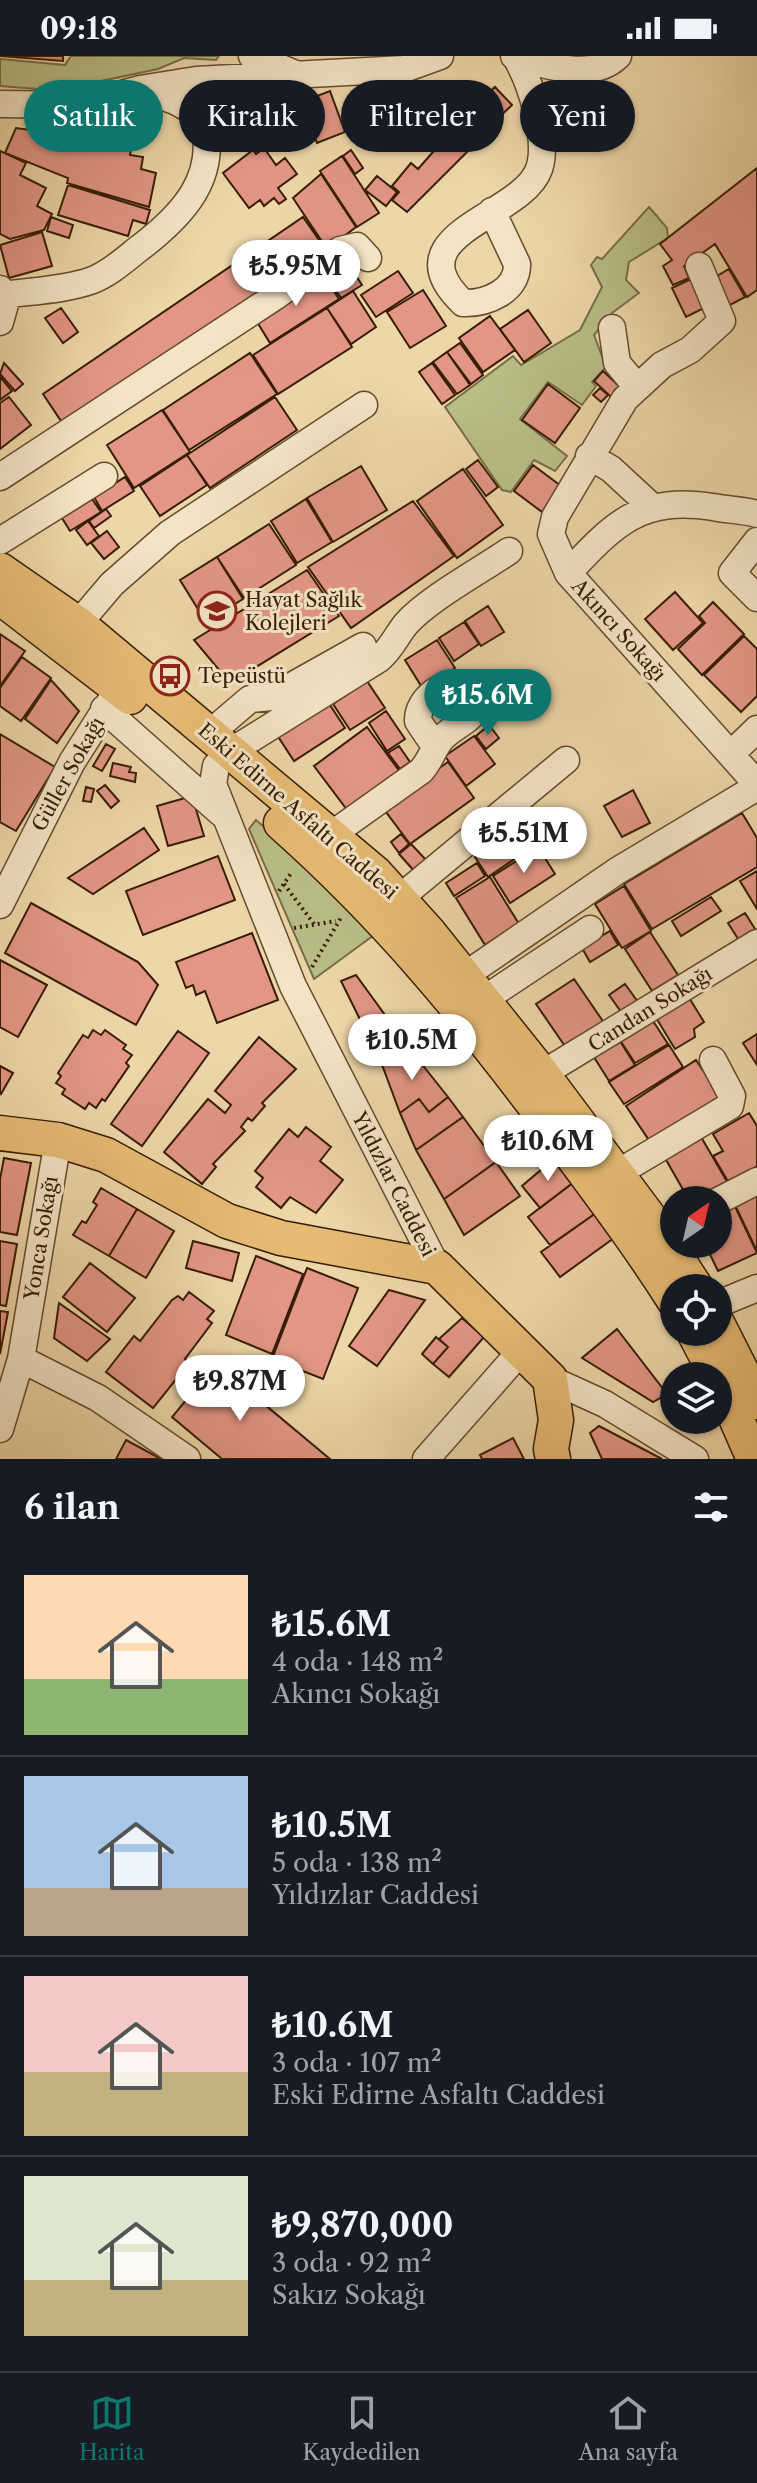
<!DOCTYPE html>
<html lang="tr">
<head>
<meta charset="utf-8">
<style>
  :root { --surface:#171b24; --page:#242831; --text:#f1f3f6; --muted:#9ea1a6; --line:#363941; --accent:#0f766e }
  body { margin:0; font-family:"Libre Caslon Text",serif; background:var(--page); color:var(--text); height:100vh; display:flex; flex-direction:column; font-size:30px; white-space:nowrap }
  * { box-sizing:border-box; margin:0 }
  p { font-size:26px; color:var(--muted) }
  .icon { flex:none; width:44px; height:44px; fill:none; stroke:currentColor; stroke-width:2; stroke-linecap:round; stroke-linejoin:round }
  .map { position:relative; height:1403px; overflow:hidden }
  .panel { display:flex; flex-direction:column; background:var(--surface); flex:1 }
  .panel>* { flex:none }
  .top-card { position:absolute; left:24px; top:24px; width:710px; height:72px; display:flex; gap:16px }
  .needle { width:52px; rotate:34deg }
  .buttons { position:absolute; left:660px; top:1130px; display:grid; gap:16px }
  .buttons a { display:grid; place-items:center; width:72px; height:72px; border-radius:50%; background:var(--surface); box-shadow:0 2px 6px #0004; font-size:40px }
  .price { position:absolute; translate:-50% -68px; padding:0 18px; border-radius:28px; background:#fff; color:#222; font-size:26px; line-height:52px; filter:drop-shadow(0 2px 4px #0008) }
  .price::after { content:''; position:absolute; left:50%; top:48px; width:24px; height:18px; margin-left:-12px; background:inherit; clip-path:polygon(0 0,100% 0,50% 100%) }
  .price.current { background:var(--accent); color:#fff }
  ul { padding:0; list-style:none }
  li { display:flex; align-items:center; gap:24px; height:200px; padding:0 24px }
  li+li { border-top:2px solid var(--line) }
  li span { display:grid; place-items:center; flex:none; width:224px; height:160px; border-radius:0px; color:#555 }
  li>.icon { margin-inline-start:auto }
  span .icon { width:96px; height:96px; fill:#fffc; stroke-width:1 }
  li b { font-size:34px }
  h2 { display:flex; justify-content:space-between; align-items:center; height:96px; padding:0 24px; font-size:34px }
  .tag { padding:0 28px; border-radius:36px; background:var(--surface); box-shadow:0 2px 6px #0004; font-size:28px; line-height:72px }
  .tag.current { background:var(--accent); color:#fff }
  .status { display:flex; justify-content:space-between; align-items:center; height:56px; padding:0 40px; background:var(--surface); direction:ltr }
  .status svg { height:22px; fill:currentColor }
  .dock { display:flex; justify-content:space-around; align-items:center; height:112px; border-top:2px solid var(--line); background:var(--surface); font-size:22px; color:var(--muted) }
  .dock a { display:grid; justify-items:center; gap:4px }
  .dock .current { color:var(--accent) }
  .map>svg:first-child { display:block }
</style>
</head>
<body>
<div class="status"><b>09:18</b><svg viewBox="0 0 49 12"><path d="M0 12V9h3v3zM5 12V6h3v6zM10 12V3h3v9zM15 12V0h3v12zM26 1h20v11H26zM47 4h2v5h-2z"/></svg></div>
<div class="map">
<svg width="757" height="1403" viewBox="0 0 757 1403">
  <rect width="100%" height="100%" fill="#edd6a8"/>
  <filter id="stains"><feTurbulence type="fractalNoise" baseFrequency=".0025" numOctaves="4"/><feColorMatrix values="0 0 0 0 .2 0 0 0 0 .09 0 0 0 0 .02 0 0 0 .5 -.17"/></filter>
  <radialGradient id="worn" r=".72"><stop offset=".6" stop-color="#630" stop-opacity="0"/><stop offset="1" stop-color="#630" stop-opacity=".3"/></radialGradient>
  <!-- green -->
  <path fill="#b9be87" stroke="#786e45" stroke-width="2" d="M71,0H219L216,4L184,2L158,13L82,29L37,33L0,30V3L65,9Z
    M649,151L667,172L668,182L629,206L626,224L639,237L612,257L594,279L606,311L592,326L596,330L582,349L548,326L520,363L567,400L555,415L534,404L511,436L502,434L445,351L513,300L521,309L580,274L602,231L591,209L597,201L602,203Z
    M256,764L324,823L374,879L314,923L249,773Z"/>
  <!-- building -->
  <path fill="#e39685" stroke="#371d03" stroke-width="2" d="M0,0H63V5Z
    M495,31L512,49L495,65L478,46Z
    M330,35L345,76L317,87L301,46Z
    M273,39L275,51L251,54L249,43Z
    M230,43L232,62L219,63L217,44Z
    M482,64L491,72L407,156L392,144L399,136L392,130L411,107L418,113L440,88L447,94Z
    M122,71L135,72L130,99L143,101L141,113L156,117L149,151L67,127L68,122L5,97L16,72L52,77L120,75Z
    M264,92L276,109L285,102L297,118L278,132L286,143L279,148L274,142L264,150L260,144L249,152L223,117L253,94L256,98Z
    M351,94L363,112L355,118L343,100Z
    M0,95L26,107L20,119L46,132L37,150L52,158L44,174L10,183L0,178Z
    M342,100L379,157L357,171L320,115Z
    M757,112V234L747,241L715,188L684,210L689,222L673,229L663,210L672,204L660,188Z
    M321,118L356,171L327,193L293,142Z
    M377,120L397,136L386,150L365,134Z
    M68,129L150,154L146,168L133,164L128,180L58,159Z
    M51,161L73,169L69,182L47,175Z
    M303,161L326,194L65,371L43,338Z
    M42,176L52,210L9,222L0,189Z
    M345,203L362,229L341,242L324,217Z
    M729,213L745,241L728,250L712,223Z
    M398,215L413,237L376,261L361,239Z
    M323,218L339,243L270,287L254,261Z
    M691,223L704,252L686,261L672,232Z
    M423,234L446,270L410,292L387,256Z
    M353,235L376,271L351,288L327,252Z
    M61,252L78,276L63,287L45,262Z
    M327,252L352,291L278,338L253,299Z
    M528,254L551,287L524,306L500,273Z
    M490,260L515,294L483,316L459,282Z
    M460,287L483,319L471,328L447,296Z
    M447,296L470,329L457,338L433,306Z
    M250,297L277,338L189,394L163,354Z
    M4,307L23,328L15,335L0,318Z
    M432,307L455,339L442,348L419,316Z
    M603,315L620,331L611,341L594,325Z
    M0,321L12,335L0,344Z
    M548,328L580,352L555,387L522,364Z
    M600,332L608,339L601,346L593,339Z
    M9,341L31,369L0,393V347Z
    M275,341L297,374L210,432L187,399Z
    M162,354L190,396L134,432L107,389Z
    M187,399L207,429L160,460L140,430Z
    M478,404L498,431L486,440L466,413Z
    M533,409L561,430L542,456L514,435Z
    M361,410L387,454L333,486L307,442Z
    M463,413L503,469L457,502L417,445Z
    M125,421L134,435L102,455L94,441Z
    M92,443L101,456L70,475L62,462Z
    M306,443L332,486L297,507L271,465Z
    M413,445L454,500L351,572L308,511Z
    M106,453L111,460L94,472L89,465Z
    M88,465L99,480L87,489L76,474Z
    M269,468L296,509L244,542L217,501Z
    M107,475L119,491L104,503L91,487Z
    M217,501L243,543L206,566L180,524Z
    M307,514L339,560L230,627L194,584Z
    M675,536L703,567L673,594L645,563Z
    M713,546L744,578L702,619L678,593L705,567L699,560Z
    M488,550L504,576L481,590L465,565Z
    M464,566L479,588L454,605L439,582Z
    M0,578L25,595L0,630Z
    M744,580L757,593V640L741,656L704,619Z
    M437,584L455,612L423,633L405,604Z
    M22,601L51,622L21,665L0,650V632Z
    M51,624L79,655L57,687L25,663Z
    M367,625L385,652L350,674L333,648Z
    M328,646L345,672L294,705L277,679Z
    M386,655L405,683L387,695L369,667Z
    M489,669L499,682L486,693L476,680Z
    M367,671L403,720L351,759L314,710Z
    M0,678L55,711L16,775L0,766Z
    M474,680L495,708L466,730L445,700Z
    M106,688L115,693L102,715L93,710Z
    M399,690L410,706L400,713L388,697Z
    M448,706L474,742L410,788L383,752Z
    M113,707L131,711L129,716L136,717L135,726L110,720Z
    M105,729L119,745L111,752L97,735Z
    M86,731L94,733L91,746L83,745Z
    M633,734L650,767L622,781L604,750Z
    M192,740L204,780L168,790L157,750Z
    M742,757L757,782V811L652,873L624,828Z
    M144,772L159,794L93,838L68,822Z
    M401,778L409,788L399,797L391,786Z
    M503,783L516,802L488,821L475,801Z
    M411,788L428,806L416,817L399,798Z
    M538,791L555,818L510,847L493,820Z
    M218,800L235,844L143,879L126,835Z
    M477,807L485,820L454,840L446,827Z
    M757,815V853L740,825Z
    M490,821L519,868L485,889L456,842Z
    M624,830L651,875L622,892L595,848Z
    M711,841L721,855L681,880L672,865Z
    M31,847L138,906L158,929L136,969L5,897Z
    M745,857L757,876L740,886L728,867Z
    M610,875L618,889L590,906L582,892Z
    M650,876L678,919L652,935L625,893Z
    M252,877L278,944L217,967L205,935L196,939L193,929L186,932L176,906Z
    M0,904L47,929L18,981L0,971Z
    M356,919L409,992L381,1006L341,925Z
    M574,923L609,974L571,999L536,948Z
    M625,928L638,946L622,957L609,939Z
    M688,940L704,966L694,973L695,981L675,993L655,960Z
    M651,962L668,988L635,1007L618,981Z
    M93,974L101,979L105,974L126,989L123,993L132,999L126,1007L129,1010L105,1045L102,1043L96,1052L89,1047L85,1053L62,1038L65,1033L56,1027L61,1020L58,1017L83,979L88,982Z
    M178,975L209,997L142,1090L111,1068Z
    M757,978V1009L743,987Z
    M259,981L296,1013L262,1047L265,1050L252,1065L248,1062L241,1071L245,1075L213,1108L216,1111L202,1128L164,1096L208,1043L225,1057L231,1049L215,1035Z
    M618,982L635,1009L609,1025L592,998Z
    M669,989L683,1011L624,1048L609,1026Z
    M409,992L448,1041L429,1056L419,1043L400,1057L381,1006Z
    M696,1004L725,1047L655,1093L626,1050Z
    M0,1010L13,1017L1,1038L0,1037Z
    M448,1041L463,1061L416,1094L400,1057L419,1043L429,1056Z
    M749,1057L757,1070V1110L729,1127L713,1100L723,1095L713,1078Z
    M463,1061L496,1106L444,1143L416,1094Z
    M306,1071L331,1091L320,1105L343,1124L316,1157L290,1141L281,1152L256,1131L263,1122L255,1115L289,1073L298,1081Z
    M697,1074L729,1129L704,1144H689L661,1095Z
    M4,1102L31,1107L17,1179L0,1176V1123Z
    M555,1102L574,1126L540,1152L522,1130Z
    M496,1106L520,1140L464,1179L444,1143Z
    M574,1126L596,1157L550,1189L528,1161Z
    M101,1132L137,1153L109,1200L73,1179L82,1165L86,1167L97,1149L93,1146Z
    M757,1138V1195L735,1149Z
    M732,1144L757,1197L718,1215L705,1188H718V1151Z
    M137,1153L174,1175L146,1222L109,1200Z
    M596,1157L614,1182L560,1221L541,1196Z
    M0,1185L17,1188L6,1250L0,1249Z
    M193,1185L239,1197L232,1225L186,1212Z
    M256,1200L303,1218L272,1298L226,1279Z
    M90,1207L135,1242L107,1276L63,1241Z
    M307,1212L358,1232L323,1323L272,1303Z
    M389,1234L425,1244L377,1310L349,1290Z
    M189,1236L214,1255L207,1263L212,1267L185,1303L189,1307L153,1352L106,1316L134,1280L140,1285L172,1244L178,1240L183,1244Z
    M59,1247L110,1283L87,1305L54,1282Z
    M0,1255L8,1256L0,1298Z
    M462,1262L484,1281L449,1321L433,1308L448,1291L439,1283Z
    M617,1273L667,1338L653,1346L582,1302Z
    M436,1281L448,1291L433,1308L422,1298Z
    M216,1308L330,1403H222L172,1361Z
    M599,1370L662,1403H602L590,1377Z
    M513,1382L524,1403H482L480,1399Z
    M126,1384L161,1403H116Z"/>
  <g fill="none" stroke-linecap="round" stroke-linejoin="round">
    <defs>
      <path id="minor" d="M252,0L293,17
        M514,0C545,9 591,26 618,0
        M0,48L82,49L140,33L196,24L404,13L440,0
        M208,78L286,70
        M492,155L517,208C518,235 486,248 463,247C390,177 522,162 539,113C549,84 531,26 515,0
        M699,210L722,265L690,294L662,309L625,343L555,461L551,478L568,517L757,728
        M0,233L5,248L0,266
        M3,239C31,235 64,234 90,225C107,219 122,206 137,194C181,161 221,121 202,60L175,45L144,34
        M612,272L617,307L637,331
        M589,400L611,413L651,450
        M0,421L276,240L340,194L357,190L368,202
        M0,485L104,420
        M757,485L732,517L757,542
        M568,517C615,467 640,440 713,451C728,454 743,454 757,458
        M78,568L112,528L170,477L364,349
        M104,653L221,757
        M209,678L250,643L272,641L363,590
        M731,698L757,673
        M331,779L421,715C430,705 432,696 439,686C449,671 471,667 478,649L467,629C445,622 417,643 418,665L430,683L439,686
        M0,849L72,706L119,632
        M384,855L566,704
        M448,931L617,815L757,731
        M483,944L590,873
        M542,1018L757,887
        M616,1118L730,1050L732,1040L713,1004
        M718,1145L757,1125
        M437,1211L293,930L213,728L216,710L230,696L379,603C392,592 396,580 406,568C428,543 480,515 509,495
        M718,1248L757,1232
        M21,1303L98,1342L187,1403
        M550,1323L605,1348L695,1403
        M0,1373L21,1303L58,1084
        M426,1403L521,1295"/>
      <path id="major" d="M0,514L78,568L375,817L430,878L542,1018L660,1176L696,1232
        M0,541L130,641
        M281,767C387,861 467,959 551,1071C593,1128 636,1184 674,1244
        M0,1077L58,1084L106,1099L227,1165L281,1182L437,1211L550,1323L556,1364L551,1393L553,1403
        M718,1269L757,1346
        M694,1276L717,1320
        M718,1321L754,1403"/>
    </defs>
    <!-- minor casing -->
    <use href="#minor" stroke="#644b2c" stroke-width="29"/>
    <!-- major casing -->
    <use href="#major" stroke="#371d03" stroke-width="37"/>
    <!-- path -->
    <path stroke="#371d03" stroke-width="4" stroke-dasharray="2 4" stroke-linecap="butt" d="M284,828L314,868
      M279,835L292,816
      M294,872L336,865
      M312,911L342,860"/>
    <!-- minor -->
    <use href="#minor" stroke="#f3e4c6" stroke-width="26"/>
    <!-- major -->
    <use href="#major" stroke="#e6bb74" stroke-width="34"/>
  </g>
  <!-- icons -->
  <defs>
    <symbol id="school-ring" viewBox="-11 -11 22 22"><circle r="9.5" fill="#f3e4c6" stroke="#8f2418" stroke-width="1.5"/><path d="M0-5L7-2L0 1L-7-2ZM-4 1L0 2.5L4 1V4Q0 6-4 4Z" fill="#8f2418"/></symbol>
    <symbol id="bus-ring" viewBox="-11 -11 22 22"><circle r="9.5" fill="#f3e4c6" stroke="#8f2418" stroke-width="1.5"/><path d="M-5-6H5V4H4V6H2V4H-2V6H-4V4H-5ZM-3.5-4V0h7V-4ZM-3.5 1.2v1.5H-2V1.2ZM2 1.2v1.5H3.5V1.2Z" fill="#8f2418"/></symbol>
  </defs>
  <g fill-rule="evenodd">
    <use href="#school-ring" x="195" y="533" width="44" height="44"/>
    <use href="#bus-ring" x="148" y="598" width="44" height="44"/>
  </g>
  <g text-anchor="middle" stroke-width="6" stroke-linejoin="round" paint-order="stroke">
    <!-- poi labels -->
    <g font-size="20" fill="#371d03" stroke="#f3e4c6" text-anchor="start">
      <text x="245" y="551">Hayat Sağlık<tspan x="245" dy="23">Kolejleri</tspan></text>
      <text x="198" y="627">Tepeüstü</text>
    </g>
    <!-- street labels -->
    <g font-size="20" fill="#371d03" stroke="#f3e4c6">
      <text transform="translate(619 574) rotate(48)" y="7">Akıncı Sokağı</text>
      <text transform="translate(68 718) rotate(-61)" y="7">Güller Sokağı</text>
      <text transform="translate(298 755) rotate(41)" y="7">Eski Edirne Asfaltı Caddesi</text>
      <text transform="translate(650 953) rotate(-32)" y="7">Candan Sokağı</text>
      <text transform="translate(394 1128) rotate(63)" y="7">Yıldızlar Caddesi</text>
      <text transform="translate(41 1182) rotate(-81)" y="7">Yonca Sokağı</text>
    </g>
  </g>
  <rect width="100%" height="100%" filter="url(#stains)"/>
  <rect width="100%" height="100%" fill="url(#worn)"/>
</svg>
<div class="buttons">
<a><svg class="needle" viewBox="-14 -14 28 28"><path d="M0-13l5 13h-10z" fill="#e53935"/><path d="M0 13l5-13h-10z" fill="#9ea1a6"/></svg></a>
<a><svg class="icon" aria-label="locate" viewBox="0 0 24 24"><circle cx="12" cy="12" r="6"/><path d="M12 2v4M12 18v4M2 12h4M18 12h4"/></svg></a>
<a><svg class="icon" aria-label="layers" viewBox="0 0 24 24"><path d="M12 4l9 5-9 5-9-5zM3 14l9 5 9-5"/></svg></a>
</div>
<b class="price" style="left:296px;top:252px">₺5.95M</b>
<b class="price current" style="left:488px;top:681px">₺15.6M</b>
<b class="price" style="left:524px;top:819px">₺5.51M</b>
<b class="price" style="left:412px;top:1026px">₺10.5M</b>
<b class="price" style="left:548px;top:1127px">₺10.6M</b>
<b class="price" style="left:240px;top:1367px">₺9.87M</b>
<div class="top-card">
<a class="tag current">Satılık</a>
<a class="tag">Kiralık</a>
<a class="tag">Filtreler</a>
<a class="tag">Yeni</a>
</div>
</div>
<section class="panel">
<h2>6 ilan<svg class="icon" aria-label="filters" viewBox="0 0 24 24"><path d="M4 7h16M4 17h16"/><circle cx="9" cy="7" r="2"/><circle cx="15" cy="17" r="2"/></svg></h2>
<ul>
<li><span style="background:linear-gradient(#ffd9b3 65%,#8fb573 0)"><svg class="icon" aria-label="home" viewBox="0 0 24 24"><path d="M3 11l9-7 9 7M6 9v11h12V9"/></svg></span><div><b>₺15.6M</b><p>4 oda · 148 m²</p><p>Akıncı Sokağı</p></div></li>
<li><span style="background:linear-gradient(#a9c7e8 70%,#b9a48a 0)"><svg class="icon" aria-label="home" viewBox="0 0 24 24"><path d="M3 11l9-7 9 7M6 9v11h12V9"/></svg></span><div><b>₺10.5M</b><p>5 oda · 138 m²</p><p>Yıldızlar Caddesi</p></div></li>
<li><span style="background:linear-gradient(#f6c9c9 60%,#c2b280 0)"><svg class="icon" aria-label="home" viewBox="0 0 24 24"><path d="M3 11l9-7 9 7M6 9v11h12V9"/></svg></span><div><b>₺10.6M</b><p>3 oda · 107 m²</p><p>Eski Edirne Asfaltı Caddesi</p></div></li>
<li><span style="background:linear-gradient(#dfe7d0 65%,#c2b280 0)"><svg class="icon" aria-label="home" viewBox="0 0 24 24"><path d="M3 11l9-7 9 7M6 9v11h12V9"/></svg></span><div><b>₺9,870,000</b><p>3 oda · 92 m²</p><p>Sakız Sokağı</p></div></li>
</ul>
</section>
<nav class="dock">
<a class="current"><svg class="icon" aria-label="map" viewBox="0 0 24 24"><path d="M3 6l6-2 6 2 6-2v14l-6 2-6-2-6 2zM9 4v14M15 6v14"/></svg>Harita</a>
<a><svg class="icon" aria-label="saved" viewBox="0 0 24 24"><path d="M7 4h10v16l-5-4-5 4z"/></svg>Kaydedilen</a>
<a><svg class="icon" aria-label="home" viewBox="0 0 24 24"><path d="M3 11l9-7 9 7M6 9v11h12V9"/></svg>Ana sayfa</a>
</nav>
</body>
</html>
